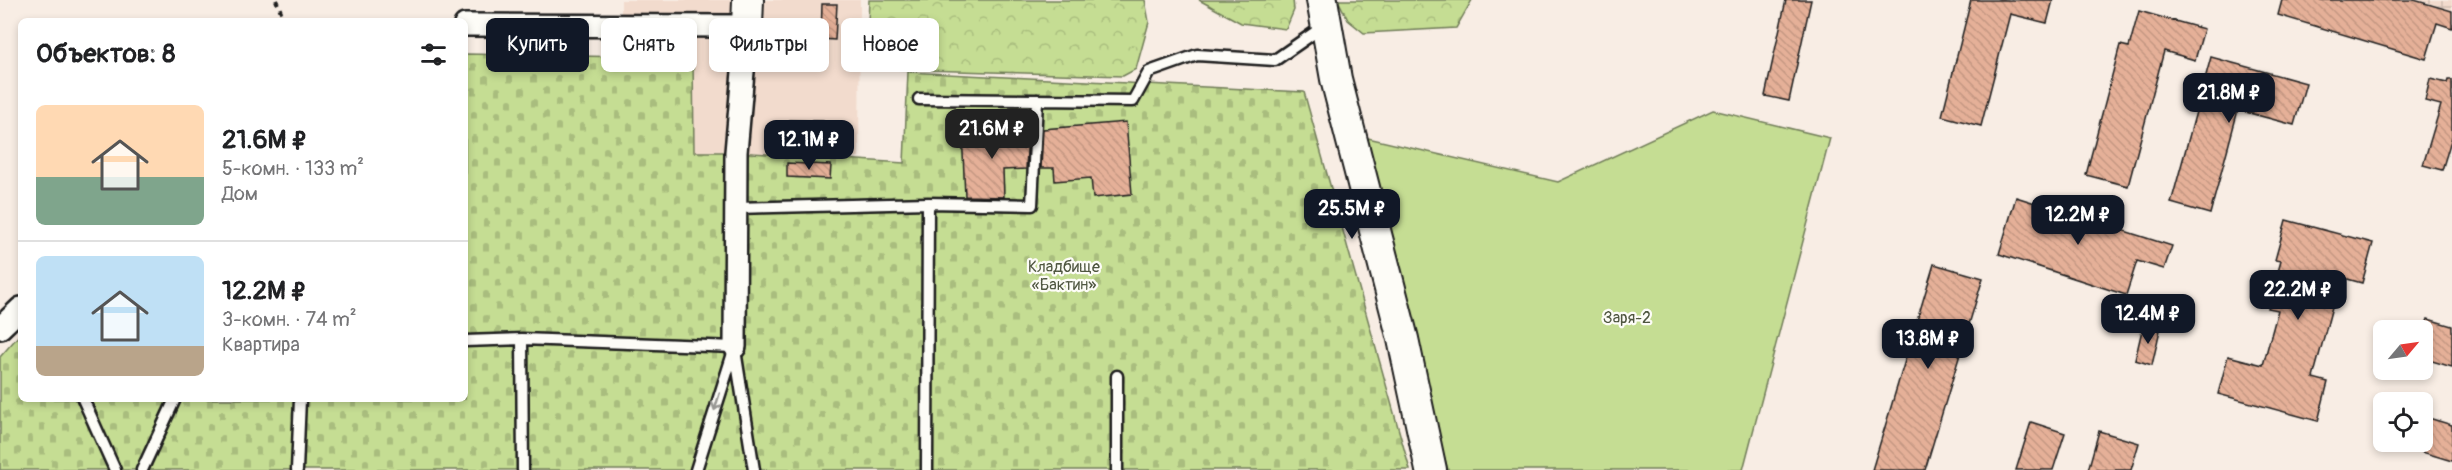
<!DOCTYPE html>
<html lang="ru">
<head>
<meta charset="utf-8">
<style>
  :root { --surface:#fff; --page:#f2f2f2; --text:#202124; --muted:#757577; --line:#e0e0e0; --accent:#111827 }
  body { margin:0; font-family:Pangolin,sans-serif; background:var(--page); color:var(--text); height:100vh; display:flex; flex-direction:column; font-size:22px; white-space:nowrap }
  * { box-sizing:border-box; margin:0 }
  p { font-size:20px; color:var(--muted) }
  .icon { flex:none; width:33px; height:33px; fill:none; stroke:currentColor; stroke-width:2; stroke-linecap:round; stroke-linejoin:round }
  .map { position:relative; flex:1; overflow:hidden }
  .panel { position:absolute; left:18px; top:18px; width:450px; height:384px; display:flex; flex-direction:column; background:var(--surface); border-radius:9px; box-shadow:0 3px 9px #0003 }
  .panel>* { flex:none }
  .banner { position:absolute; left:486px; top:18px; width:570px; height:54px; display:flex; gap:12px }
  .needle { width:39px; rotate:61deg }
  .tools { position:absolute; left:2373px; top:320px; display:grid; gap:12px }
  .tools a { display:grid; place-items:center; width:60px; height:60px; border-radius:9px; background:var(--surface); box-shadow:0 3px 9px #0003; font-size:30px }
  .price { position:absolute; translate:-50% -51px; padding:0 14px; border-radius:12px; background:var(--accent); color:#fff; font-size:20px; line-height:39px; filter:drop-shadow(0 2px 3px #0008) }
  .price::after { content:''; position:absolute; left:50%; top:36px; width:18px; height:14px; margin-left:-9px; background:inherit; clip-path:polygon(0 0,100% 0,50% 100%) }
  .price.selected { background:#222; color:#fff }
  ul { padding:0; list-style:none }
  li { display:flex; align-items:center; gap:18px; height:150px; padding:0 18px }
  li+li { border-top:2px solid var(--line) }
  li span { display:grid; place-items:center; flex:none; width:168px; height:120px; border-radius:9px; color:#555 }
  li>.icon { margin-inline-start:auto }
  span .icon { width:72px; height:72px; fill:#fffc; stroke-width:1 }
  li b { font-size:26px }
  h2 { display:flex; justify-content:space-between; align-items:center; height:72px; padding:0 18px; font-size:26px }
  .pill { padding:0 21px; border-radius:9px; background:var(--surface); box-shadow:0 3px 9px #0003; font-size:21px; line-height:54px }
  .pill.selected { background:var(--accent); color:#fff }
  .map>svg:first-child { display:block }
</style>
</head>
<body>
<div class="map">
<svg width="2452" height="470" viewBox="0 0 2452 470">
  <defs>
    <pattern id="industrial-grid" width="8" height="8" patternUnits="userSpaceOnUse" patternTransform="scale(1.5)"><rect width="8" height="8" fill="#f2dbcd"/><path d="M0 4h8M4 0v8" fill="none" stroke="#cfbbaf"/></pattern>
    <pattern id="forest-crowns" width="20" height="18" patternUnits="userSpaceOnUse" patternTransform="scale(1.5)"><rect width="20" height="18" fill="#c5dd93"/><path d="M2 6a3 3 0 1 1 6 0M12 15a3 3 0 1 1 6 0" fill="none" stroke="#a9bd7e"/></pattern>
    <pattern id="cemetery-stones" width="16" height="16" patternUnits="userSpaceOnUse" patternTransform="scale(1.5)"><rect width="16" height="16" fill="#c5dd93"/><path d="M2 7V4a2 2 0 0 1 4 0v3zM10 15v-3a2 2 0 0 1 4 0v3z" fill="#a9bd7e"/></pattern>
    <pattern id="building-back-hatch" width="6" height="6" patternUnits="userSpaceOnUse" patternTransform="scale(1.5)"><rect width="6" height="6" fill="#e5b098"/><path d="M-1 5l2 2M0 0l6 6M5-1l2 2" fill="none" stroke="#c49782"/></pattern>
  </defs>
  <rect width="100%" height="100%" fill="#f8ede4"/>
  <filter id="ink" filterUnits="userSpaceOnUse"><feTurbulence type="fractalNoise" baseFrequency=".0167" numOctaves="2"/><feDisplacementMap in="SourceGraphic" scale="12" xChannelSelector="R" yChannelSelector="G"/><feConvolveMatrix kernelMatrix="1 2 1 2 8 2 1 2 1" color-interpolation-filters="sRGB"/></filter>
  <g filter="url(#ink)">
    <!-- built -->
    <path fill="#f2dbcd" d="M621,0H860L859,157L684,155L621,58Z"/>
    <!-- industrial -->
    <path fill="url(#industrial-grid)" d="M2419,0H2452V10L2418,0Z"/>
    <!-- forest -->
    <path fill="url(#forest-crowns)" stroke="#707c58" stroke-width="1.5" d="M869,0H1145L1149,22L1136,69L1123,76L889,69L867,48Z
      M1199,0H1293L1294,10L1286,29L1241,23Z
      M1338,0H1472L1456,28L1364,33L1348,20Z"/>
    <!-- cemetery -->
    <path fill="url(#cemetery-stones)" stroke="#707c58" stroke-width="1.5" d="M465,54L693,58L694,152H736L904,163L908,72L1304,92L1410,470H0V357L21,333V399H465Z"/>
    <!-- garden -->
    <path fill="#c5dd93" stroke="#707c58" stroke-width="1.5" d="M1713,110L1830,138L1743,470H1448L1355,135L1558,182Z"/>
    <!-- building -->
    <path fill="url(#building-back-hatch)" stroke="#1c1c1c" stroke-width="1.5" d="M1786,0H1811L1789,101L1765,96Z
      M1971,0H2053L2047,23L2010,14L1981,126L1942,116Z
      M2282,0H2414L2452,11V28L2437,23L2426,59L2278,15Z
      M822,4H837L835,40L821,39Z
      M2139,11L2204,29L2195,60L2164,51L2128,186L2086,175L2120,45L2129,47Z
      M2211,57L2306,83L2294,125L2238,110L2210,214L2171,203Z
      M2430,79L2447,83L2448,80H2452V137L2442,170L2423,165L2441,105L2425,101Z
      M790,120L823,121L822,143L790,142Z
      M1126,122L1132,194L1093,198L1091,178L1055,181L1054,168H1041L1043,129Z
      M1028,130L1026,169L1003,170L1004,197L965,196L962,132Z
      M787,163L831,165L830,179L787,177Z
      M2016,197L2172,246L2164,269L2137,261L2126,295L1999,254Z
      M2286,220L2373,243L2362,283L2340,277L2313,378L2328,382L2318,421L2218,394L2228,356L2263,365L2278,310L2268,308L2281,261L2275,260Z
      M1934,264L1983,278L1925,470H1872Z
      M2428,319L2452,326V367L2422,358V336Z
      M2143,326L2160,330L2152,365L2135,360Z
      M2422,416L2452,425V461L2422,452Z
      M2031,422L2065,433L2053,470H2016Z
      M2099,431L2139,443L2131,470H2088Z"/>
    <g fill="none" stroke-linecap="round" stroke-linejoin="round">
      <defs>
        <path id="lane" d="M919,99L1133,101L1149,72L1197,55L1275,60L1324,26
          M737,208L928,203L1032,205L1037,100
          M522,339L523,470
          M465,341L522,339L735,347
          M735,350L754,470
          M1117,376V470
          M83,399L115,470
          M142,470L175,399
          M297,470L300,399
          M696,470L735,347
          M927,470L928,203"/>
        <path id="street" d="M465,25L747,26L736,152L735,347
          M0,328L21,308"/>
        <path id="secondary" d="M1322,0L1336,79L1403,339L1431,470
          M747,26L748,0"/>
      </defs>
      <!-- lane casing -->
      <use href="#lane" stroke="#1c1c1c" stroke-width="15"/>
      <!-- street casing -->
      <use href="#street" stroke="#1c1c1c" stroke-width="26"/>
      <!-- secondary casing -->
      <use href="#secondary" stroke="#1c1c1c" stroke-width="34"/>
      <!-- path -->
      <path stroke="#1c1c1c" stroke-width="4" stroke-dasharray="4.5 4.5" stroke-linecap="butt" d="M276,0L285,21"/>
      <!-- lane -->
      <use href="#lane" stroke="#fdfcf7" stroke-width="10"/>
      <!-- street -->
      <use href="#street" stroke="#fdfcf7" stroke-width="21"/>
      <!-- secondary -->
      <use href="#secondary" stroke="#fdfcf7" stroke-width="30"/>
    </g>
    <!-- one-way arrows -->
    <defs><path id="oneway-shaft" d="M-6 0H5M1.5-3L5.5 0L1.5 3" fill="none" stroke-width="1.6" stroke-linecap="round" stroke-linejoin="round" transform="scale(1.5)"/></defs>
    <use stroke="#989794" href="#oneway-shaft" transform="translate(717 402) rotate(107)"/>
  </g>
  <g text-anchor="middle" stroke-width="4.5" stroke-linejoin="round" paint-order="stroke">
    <!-- park labels -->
    <g font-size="16" fill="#4f5640" stroke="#fdfcf7">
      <text x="1064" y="272">Кладбище<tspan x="1064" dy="18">«Бактин»</tspan></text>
      <text x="1627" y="323">Заря-2</text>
    </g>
  </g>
</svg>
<div class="tools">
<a><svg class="needle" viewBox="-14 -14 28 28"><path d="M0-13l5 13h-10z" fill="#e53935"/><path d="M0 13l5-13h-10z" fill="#757577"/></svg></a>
<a><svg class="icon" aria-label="locate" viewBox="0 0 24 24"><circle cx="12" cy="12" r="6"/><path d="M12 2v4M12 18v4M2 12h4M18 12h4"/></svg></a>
</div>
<b class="price" style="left:2229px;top:124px">21.8M ₽</b>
<b class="price selected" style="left:992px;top:160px">21.6M ₽</b>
<b class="price" style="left:809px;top:171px">12.1M ₽</b>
<b class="price" style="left:1352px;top:240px">25.5M ₽</b>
<b class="price" style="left:2078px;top:246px">12.2M ₽</b>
<b class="price" style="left:2298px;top:321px">22.2M ₽</b>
<b class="price" style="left:2148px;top:345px">12.4M ₽</b>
<b class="price" style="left:1928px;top:370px">13.8M ₽</b>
<div class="banner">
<a class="pill selected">Купить</a>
<a class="pill">Снять</a>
<a class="pill">Фильтры</a>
<a class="pill">Новое</a>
</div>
<section class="panel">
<h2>Объектов: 8<svg class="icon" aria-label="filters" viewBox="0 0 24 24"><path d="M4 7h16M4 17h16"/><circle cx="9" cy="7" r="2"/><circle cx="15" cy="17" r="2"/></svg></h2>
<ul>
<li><span style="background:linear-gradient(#ffd9b3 60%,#7fa58c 0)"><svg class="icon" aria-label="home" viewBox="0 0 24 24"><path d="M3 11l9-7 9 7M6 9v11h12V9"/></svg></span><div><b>21.6M ₽</b><p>5-комн. · 133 m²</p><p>Дом</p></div></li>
<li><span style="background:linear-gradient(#bfe0f5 75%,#b9a48a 0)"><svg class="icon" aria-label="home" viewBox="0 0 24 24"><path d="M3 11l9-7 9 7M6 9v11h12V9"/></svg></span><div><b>12.2M ₽</b><p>3-комн. · 74 m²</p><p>Квартира</p></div></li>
</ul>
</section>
</div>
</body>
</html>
